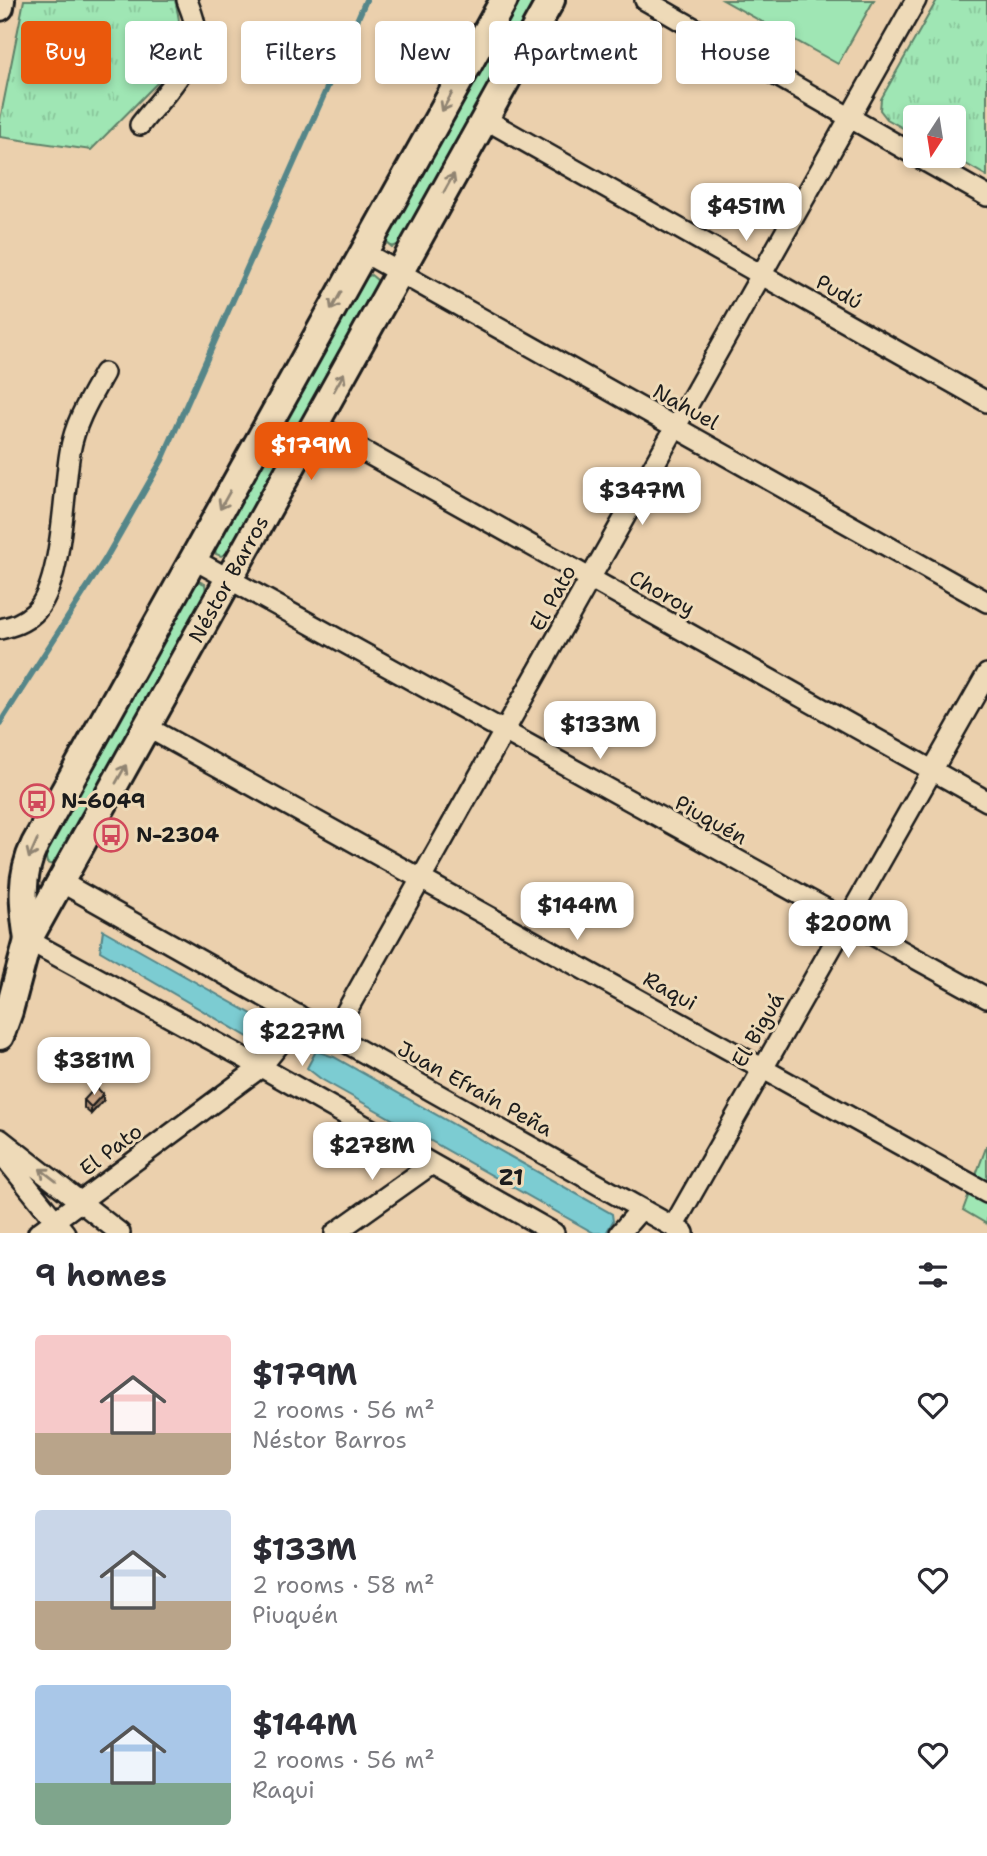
<!DOCTYPE html>
<html lang="en">
<head>
<meta charset="utf-8">
<style>
  :root { --surface:#fff; --page:#f2f2f3; --text:#2b2b33; --muted:#7c7c81; --accent:#ea580c }
  body { margin:0; font-family:"Shantell Sans",sans-serif; background:var(--page); color:var(--text); height:100vh; display:flex; flex-direction:column; font-size:26px; white-space:nowrap }
  * { box-sizing:border-box; margin:0 }
  p { font-size:23px; color:var(--muted) }
  .icon { flex:none; width:38px; height:38px; fill:none; stroke:currentColor; stroke-width:2; stroke-linecap:round; stroke-linejoin:round }
  .map { position:relative; height:1233px; overflow:hidden }
  .sheet { display:flex; flex-direction:column; background:var(--surface); flex:1 }
  .sheet>* { flex:none }
  .guide { position:absolute; left:21px; top:21px; width:945px; height:63px; display:flex; gap:14px }
  .needle { width:46px; rotate:192deg }
  .controls { position:absolute; left:903px; top:105px; display:grid; gap:14px }
  .controls a { display:grid; place-items:center; width:63px; height:63px; border-radius:7px; background:var(--surface); box-shadow:0 4px 10px #0003; font-size:35px }
  .price { position:absolute; translate:-50% -60px; padding:0 16px; border-radius:14px; background:#fff; color:#222; font-size:23px; line-height:46px; filter:drop-shadow(0 2px 4px #0008) }
  .price::after { content:''; position:absolute; left:50%; top:42px; width:21px; height:16px; margin-left:-10px; background:inherit; clip-path:polygon(0 0,100% 0,50% 100%) }
  .price.on { background:var(--accent); color:#fff }
  ul { padding:0; list-style:none }
  li { display:flex; align-items:center; gap:21px; height:175px; padding:0 35px }
  li span { display:grid; place-items:center; flex:none; width:196px; height:140px; border-radius:7px; color:#555 }
  li>.icon { margin-inline-start:auto }
  span .icon { width:84px; height:84px; fill:#fffc; stroke-width:1 }
  li b { font-size:30px }
  h2 { display:flex; justify-content:space-between; align-items:center; height:84px; padding:0 35px; font-size:30px }
  .tag { padding:0 24px; border-radius:7px; background:var(--surface); box-shadow:0 4px 10px #0003; font-size:24px; line-height:63px }
  .tag.on { background:var(--accent); color:#fff }
  .map>svg:first-child { display:block }
</style>
</head>
<body>
<div class="map">
<svg width="987" height="1233" viewBox="0 0 987 1233">
  <defs>
    <pattern id="park-tufts" width="24" height="20" patternUnits="userSpaceOnUse" patternTransform="scale(1.75)"><rect width="24" height="20" fill="#9fe6b4"/><path d="M3 7l-1-3M5 7V3M7 7l1-3M15 17l-1-3M17 17v-4M19 17l1-3" fill="none" stroke="#88c59a"/></pattern>
  </defs>
  <rect width="100%" height="100%" fill="#ebd0ad"/>
  <filter id="ink" filterUnits="userSpaceOnUse"><feTurbulence type="fractalNoise" baseFrequency=".0143" numOctaves="2"/><feDisplacementMap in="SourceGraphic" scale="14" xChannelSelector="R" yChannelSelector="G"/><feConvolveMatrix kernelMatrix="1 2 1 2 8 2 1 2 1" color-interpolation-filters="sRGB"/></filter>
  <g filter="url(#ink)">
    <!-- grass -->
    <path fill="#9fe6b4" stroke="#5e8168" stroke-width="2" d="M519,0H537L400,244L392,247L386,242L387,236Z
      M723,0H874L838,64Z
      M371,275L377,280L376,288L228,552L221,556L216,554L214,545L364,278Z
      M198,581L205,584L206,593L59,861L52,865L47,863L45,853L192,586Z
      M987,1145V1224L963,1210Z"/>
    <!-- park -->
    <path fill="url(#park-tufts)" stroke="#5e8168" stroke-width="2" d="M24,0H175C182,28 183,49 166,74L91,150L0,137V120Z
      M937,0H987V176L952,156H954V117H915V135L887,119L880,110L881,99Z"/>
    <!-- water -->
    <path fill="#7bccd2" stroke="#558689" stroke-width="2" d="M103,930L266,1022L257,1039L248,1037L100,951Z
      M316,1051L334,1057L612,1214L613,1221L606,1233H594L321,1079L307,1068Z"/>
    <g fill="none" stroke-linecap="round" stroke-linejoin="round">
      <!-- stream -->
      <path stroke="#558689" stroke-width="6" d="M0,723L106,558L162,460L366,0"/>
      <defs>
        <path id="street" d="M645,0L915,155
          M485,119L987,402
          M140,125C161,97 199,64 195,26C194,17 190,9 187,0
          M916,156L987,196
          M363,252L987,602
          M315,424L987,801
          M193,559L987,998
          M0,629C13,626 23,623 34,613C63,586 63,492 70,452C75,422 90,398 104,373
          M147,727L987,1193
          M61,882L684,1233
          M28,940L261,1067L554,1233
          M333,1035L916,0
          M0,1139L120,1233
          M0,1152L65,1233
          M673,1227L987,674
          M38,1233L261,1067L283,1040L298,1015
          M335,1233L432,1164
          M620,1233L641,1209"/>
        <g id="secondary">
          <path d="M0,7L1,0"/>
          <path d="M28,940C23,906 19,877 35,844L504,0"/>
          <path id="s1" d="M0,1036L9,1011L28,940L551,0"/>
        </g>
      </defs>
      <!-- street casing -->
      <use href="#street" stroke="#1c1c1c" stroke-width="24"/>
      <!-- secondary casing -->
      <use href="#secondary" stroke="#1c1c1c" stroke-width="32"/>
      <!-- street -->
      <use href="#street" stroke="#eedab8" stroke-width="19"/>
      <!-- secondary -->
      <use href="#secondary" stroke="#eedab8" stroke-width="26"/>
    </g>
    <!-- wall -->
    <path fill="#b29074" stroke="#1c1c1c" stroke-width="2" d="M84,1100L103,1101L91,1114L84,1108Z"/>
    <!-- shaded-wall -->
    <path fill="#91765e" stroke="#1c1c1c" stroke-width="2" d="M103,1094V1101L91,1114V1107Z"/>
    <!-- building -->
    <path fill="#cfa887" stroke="#1c1c1c" stroke-width="2" d="M96,1087L103,1094L91,1107L84,1100Z"/>
    <!-- one-way arrows -->
    <defs><path id="oneway-shaft" d="M-6 0H5M1.5-3L5.5 0L1.5 3" fill="none" stroke-width="1.6" stroke-linecap="round" stroke-linejoin="round" transform="scale(1.75)"/></defs>
    <g stroke="#908472">
      <use href="#oneway-shaft" transform="translate(447 102) rotate(119)"/>
      <use href="#oneway-shaft" transform="translate(449 183) rotate(-61)"/>
      <use href="#oneway-shaft" transform="translate(336 301) rotate(119)"/>
      <use href="#oneway-shaft" transform="translate(339 382) rotate(-61)"/>
      <use href="#oneway-shaft" transform="translate(225 500) rotate(119)"/>
      <use href="#oneway-shaft" transform="translate(121 774) rotate(-61)"/>
      <use href="#oneway-shaft" transform="translate(33 849) rotate(114)"/>
      <use href="#oneway-shaft" transform="translate(48 1175) rotate(-143)"/>
    </g>
  </g>
  <!-- icons -->
  <defs>
    <symbol id="bus-ring" viewBox="-11 -11 22 22"><circle r="9.5" fill="#eedab8" stroke="#d1495b" stroke-width="1.5"/><path d="M-5-6H5V4H4V6H2V4H-2V6H-4V4H-5ZM-3.5-4V0h7V-4ZM-3.5 1.2v1.5H-2V1.2ZM2 1.2v1.5H3.5V1.2Z" fill="#d1495b"/></symbol>
  </defs>
  <g fill-rule="evenodd">
    <use href="#bus-ring" x="18" y="782" width="38" height="38"/>
    <use href="#bus-ring" x="92" y="816" width="38" height="38"/>
  </g>
  <g text-anchor="middle" stroke-width="6" stroke-linejoin="round" paint-order="stroke">
    <!-- street labels -->
    <g font-size="21" fill="#1c1c1c" stroke="#eedab8">
      <text transform="translate(839 292) rotate(29)" y="7">Pudú</text>
      <text transform="translate(686 407) rotate(29)" y="7">Nahuel</text>
      <text dy="7" stroke="none"><textPath href="#s1" startOffset="513">Néstor Barros</textPath></text>
      <text transform="translate(662 593) rotate(29)" y="7">Choroy</text>
      <text transform="translate(553 598) rotate(-61)" y="7">El Pato</text>
      <text transform="translate(711 820) rotate(29)" y="7">Piuquén</text>
      <text transform="translate(670 991) rotate(29)" y="7">Raqui</text>
      <text transform="translate(758 1030) rotate(-60)" y="7">El Biguá</text>
      <text transform="translate(475 1089) rotate(29)" y="7">Juan Efraín Peña</text>
      <text transform="translate(111 1150) rotate(-37)" y="7">El Pato</text>
    </g>
    <!-- poi labels -->
    <g font-size="21" font-weight="bold" fill="#1c1c1c" stroke="#eedab8" text-anchor="start">
      <text x="61" y="808">N-6049</text>
      <text x="136" y="842">N-2304</text>
    </g>
    <!-- neighbourhood labels -->
    <g font-size="23" font-weight="bold" fill="#1c1c1c" stroke="#eedab8">
      <text x="511" y="1185">Z1</text>
    </g>
  </g>
</svg>
<div class="controls">
<a><svg class="needle" viewBox="-14 -14 28 28"><path d="M0-13l5 13h-10z" fill="#e53935"/><path d="M0 13l5-13h-10z" fill="#7c7c81"/></svg></a>
</div>
<b class="price" style="left:746px;top:243px">$451M</b>
<b class="price on" style="left:311px;top:482px">$179M</b>
<b class="price" style="left:642px;top:527px">$347M</b>
<b class="price" style="left:600px;top:761px">$133M</b>
<b class="price" style="left:577px;top:942px">$144M</b>
<b class="price" style="left:848px;top:960px">$200M</b>
<b class="price" style="left:302px;top:1068px">$227M</b>
<b class="price" style="left:94px;top:1097px">$381M</b>
<b class="price" style="left:372px;top:1182px">$278M</b>
<div class="guide">
<a class="tag on">Buy</a>
<a class="tag">Rent</a>
<a class="tag">Filters</a>
<a class="tag">New</a>
<a class="tag">Apartment</a>
<a class="tag">House</a>
</div>
</div>
<section class="sheet">
<h2>9 homes<svg class="icon" aria-label="filters" viewBox="0 0 24 24"><path d="M4 7h16M4 17h16"/><circle cx="9" cy="7" r="2"/><circle cx="15" cy="17" r="2"/></svg></h2>
<ul>
<li><span style="background:linear-gradient(#f6c9c9 70%,#b9a48a 0)"><svg class="icon" aria-label="home" viewBox="0 0 24 24"><path d="M3 11l9-7 9 7M6 9v11h12V9"/></svg></span><div><b>$179M</b><p>2 rooms · 56 m²</p><p>Néstor Barros</p></div><svg class="icon" aria-label="heart" viewBox="0 0 24 24"><path d="M12 20l-8-8c-3-5 5-10 8-4 3-6 11-1 8 4z"/></svg></li>
<li><span style="background:linear-gradient(#c9d6e8 65%,#b9a48a 0)"><svg class="icon" aria-label="home" viewBox="0 0 24 24"><path d="M3 11l9-7 9 7M6 9v11h12V9"/></svg></span><div><b>$133M</b><p>2 rooms · 58 m²</p><p>Piuquén</p></div><svg class="icon" aria-label="heart" viewBox="0 0 24 24"><path d="M12 20l-8-8c-3-5 5-10 8-4 3-6 11-1 8 4z"/></svg></li>
<li><span style="background:linear-gradient(#a9c7e8 70%,#7fa58c 0)"><svg class="icon" aria-label="home" viewBox="0 0 24 24"><path d="M3 11l9-7 9 7M6 9v11h12V9"/></svg></span><div><b>$144M</b><p>2 rooms · 56 m²</p><p>Raqui</p></div><svg class="icon" aria-label="heart" viewBox="0 0 24 24"><path d="M12 20l-8-8c-3-5 5-10 8-4 3-6 11-1 8 4z"/></svg></li>
</ul>
</section>
</body>
</html>
